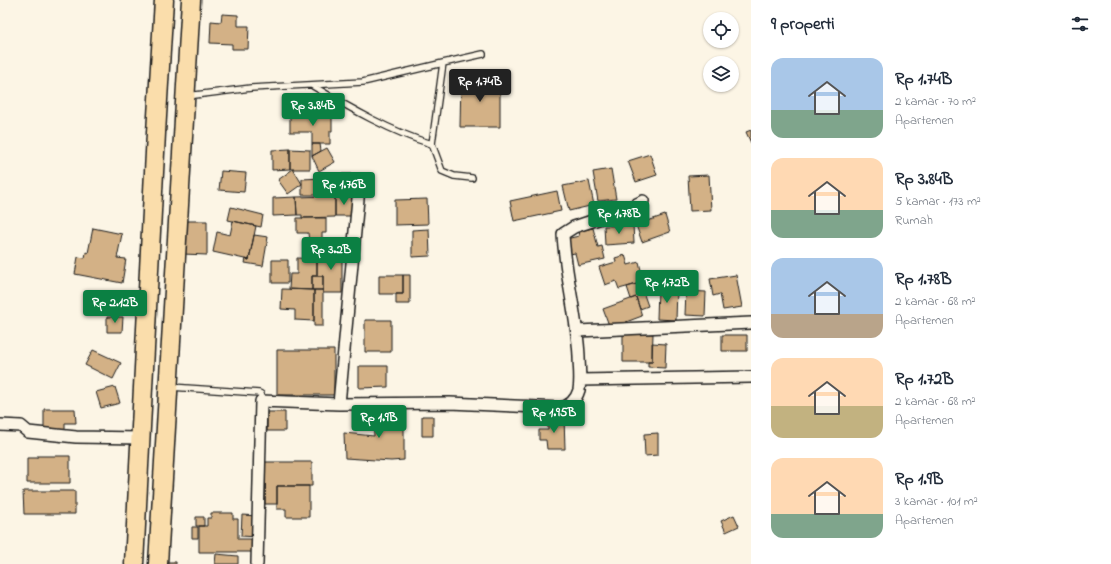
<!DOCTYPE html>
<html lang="id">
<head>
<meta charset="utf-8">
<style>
  :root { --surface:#fff; --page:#f2f2f3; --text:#1f2937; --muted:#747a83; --accent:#0b8043 }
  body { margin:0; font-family:"Indie Flower",sans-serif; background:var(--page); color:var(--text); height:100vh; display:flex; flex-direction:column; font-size:15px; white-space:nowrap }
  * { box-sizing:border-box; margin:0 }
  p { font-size:13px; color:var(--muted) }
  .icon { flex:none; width:22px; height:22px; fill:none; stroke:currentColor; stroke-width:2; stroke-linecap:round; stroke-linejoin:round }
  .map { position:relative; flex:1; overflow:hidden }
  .details { display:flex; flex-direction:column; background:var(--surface); width:360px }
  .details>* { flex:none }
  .controls { position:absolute; left:703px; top:12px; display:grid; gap:8px }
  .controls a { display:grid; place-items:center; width:36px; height:36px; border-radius:50%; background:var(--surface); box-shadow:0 1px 3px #0004; font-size:20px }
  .price { position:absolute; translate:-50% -34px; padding:0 9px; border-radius:4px; background:var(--accent); color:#fff; font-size:13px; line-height:26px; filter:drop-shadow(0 1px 2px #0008) }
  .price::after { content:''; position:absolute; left:50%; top:24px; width:12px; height:9px; margin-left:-6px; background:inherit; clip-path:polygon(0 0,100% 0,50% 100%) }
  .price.on { background:#222; color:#fff }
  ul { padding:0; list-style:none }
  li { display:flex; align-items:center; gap:12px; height:100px; padding:0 20px }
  li span { display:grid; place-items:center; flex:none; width:112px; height:80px; border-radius:12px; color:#555 }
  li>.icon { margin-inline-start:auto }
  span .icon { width:48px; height:48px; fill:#fffc; stroke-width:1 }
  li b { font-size:17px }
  h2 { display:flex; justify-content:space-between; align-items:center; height:48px; padding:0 20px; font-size:17px }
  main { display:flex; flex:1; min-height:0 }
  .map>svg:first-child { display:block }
</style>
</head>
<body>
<main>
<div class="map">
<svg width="751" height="564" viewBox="0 0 751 564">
  <rect width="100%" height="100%" fill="#fcf5e5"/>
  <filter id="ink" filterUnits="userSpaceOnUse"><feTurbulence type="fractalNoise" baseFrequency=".025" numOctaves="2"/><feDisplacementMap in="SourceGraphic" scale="8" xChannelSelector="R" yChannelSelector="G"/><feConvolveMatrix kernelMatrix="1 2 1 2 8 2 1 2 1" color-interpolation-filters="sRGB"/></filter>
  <g filter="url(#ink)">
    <!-- building -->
    <path fill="#d3b186" stroke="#1c1c1c" d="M222,14L238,15V26H249L248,49H232V44L210,43L211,21L221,22Z
      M461,78L500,79V127H460Z
      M332,114V131H330V144H312V132H290V115Z
      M751,130V143L746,132Z
      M312,144H320L321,151L312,156Z
      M327,148L335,162L319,171L312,156Z
      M290,149V169L272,170V150Z
      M290,149L310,150V169H290Z
      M650,154L657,175L636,182L628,161Z
      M293,169L302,184L288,194L278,180Z
      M611,169L616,199L598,201L593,172Z
      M221,171L246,173L244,192L219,190Z
      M335,174H351L352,188L336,189Z
      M709,175L711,210L690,211L688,176Z
      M323,178L324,195H302V179Z
      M589,181L594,205L569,211L563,186Z
      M557,191L561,211L514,221L510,201Z
      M335,196H352L353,216H335Z
      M335,196V217L302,218V215H297L296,197Z
      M296,197L297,215L273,216V198Z
      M427,199L428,224L395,225V200Z
      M231,207L263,215L261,227L228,220Z
      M665,215L670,232L642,242L636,225Z
      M297,218H326V233H322V242H309L308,233H297Z
      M184,221H207V255L183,254Z
      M233,221L256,226L249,260L213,252L217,232L230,235Z
      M633,225L634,243L605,245L604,226Z
      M93,228L122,234L117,258L126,259L122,283L75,274L78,257L85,258L86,252L88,253Z
      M593,228L598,247L602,246L605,259L578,265L575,253L570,254L566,239L579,236L578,231Z
      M429,229L430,256L412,257V230Z
      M254,235L268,237L263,266L245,263L246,259L249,260Z
      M317,252H342V293H323V276H317Z
      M625,255L628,265L639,262L642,274L639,275L641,283L619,289L616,281L605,285L599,267L616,262L615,258Z
      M297,258L317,259V276H312V290L289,289L290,274H297Z
      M272,260H288V283H272Z
      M379,275H403V294H379Z
      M403,275H410V304H396V294H403Z
      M736,275L742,307L723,310L720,294L713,296L710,279Z
      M312,276H323V290H312Z
      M643,282L645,288L642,289L648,306L640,309L636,297L631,299L627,287Z
      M658,288L677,289L676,320L657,319Z
      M282,289L314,290V321L295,320V310L281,309Z
      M314,290H323V326H314Z
      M686,291L706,292L705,316L685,315Z
      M636,297L642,316L610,328L603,309Z
      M107,317H123L122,332H107Z
      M365,320H391V352H365Z
      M623,334H653L652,362H623Z
      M722,335H747V351H722Z
      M652,343L666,344L665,368L648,367V362H652Z
      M93,350L121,363L113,379L85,365Z
      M277,350H334V395H277Z
      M359,366H388V387L359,388Z
      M115,387L120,403L101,408L96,392Z
      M44,409H75L76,423H65V430L44,431Z
      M383,409H404V460L391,461L345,458L344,433L374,436L373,410L383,412Z
      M267,412H285V431H267Z
      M422,416H433V436H422Z
      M548,417H564L565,449H547L546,440H539V430H548Z
      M658,433V455L645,456L644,434Z
      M37,456H70V483H27V458H37Z
      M265,462H312V486H277V504H265Z
      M277,486H309V517H286V509H277Z
      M23,491H75V514H24Z
      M211,513H233V519H238V539H252V552H199V526H207V518H211Z
      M242,515L258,516L257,537L241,536Z
      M734,515L739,526L726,532L721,521Z
      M196,517H204V526H196Z
      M192,527H198V538H192Z
      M216,554L238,556V564H215Z
      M160,562H176V564H160Z"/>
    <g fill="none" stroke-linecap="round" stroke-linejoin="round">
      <defs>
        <path id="service" d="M443,63L483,54
          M187,96L251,88L363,82L443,63L432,144C393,133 348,107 313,86
          M432,144L442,171L454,176L472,178
          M171,387L259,393L261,394V401"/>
        <path id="minor" d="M359,188L339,404L450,403L560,408C570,406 576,400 579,390C581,379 579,367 579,356C577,315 565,275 563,234L574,227L622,211L643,201
          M578,331L751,323
          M580,380L751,377
          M0,425L21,426L28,432L76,437L141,438
          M257,564L261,401L339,404"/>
        <path id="trunk" d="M134,564L156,133L164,0
          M158,564L191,0"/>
      </defs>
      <!-- service casing -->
      <use href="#service" stroke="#1c1c1c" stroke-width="8"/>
      <!-- minor casing -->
      <use href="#minor" stroke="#1c1c1c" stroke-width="14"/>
      <!-- trunk casing -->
      <use href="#trunk" stroke="#1c1c1c" stroke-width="21"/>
      <!-- service -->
      <use href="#service" stroke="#fcf5e5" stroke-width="5.5"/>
      <!-- minor -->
      <use href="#minor" stroke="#fcf5e5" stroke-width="11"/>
      <!-- trunk -->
      <use href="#trunk" stroke="#faddab" stroke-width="18"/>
    </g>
  </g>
</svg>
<div class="controls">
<a><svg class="icon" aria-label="locate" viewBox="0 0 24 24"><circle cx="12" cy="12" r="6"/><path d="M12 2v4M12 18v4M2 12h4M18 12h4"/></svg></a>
<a><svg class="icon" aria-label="layers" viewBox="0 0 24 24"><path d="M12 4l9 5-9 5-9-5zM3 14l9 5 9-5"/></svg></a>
</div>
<b class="price on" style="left:480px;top:103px">Rp 1.74B</b>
<b class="price" style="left:313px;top:127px">Rp 3.84B</b>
<b class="price" style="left:344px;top:206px">Rp 1.76B</b>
<b class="price" style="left:619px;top:235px">Rp 1.78B</b>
<b class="price" style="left:331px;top:271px">Rp 3.2B</b>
<b class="price" style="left:667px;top:304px">Rp 1.72B</b>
<b class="price" style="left:115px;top:324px">Rp 2.12B</b>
<b class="price" style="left:554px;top:434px">Rp 1.95B</b>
<b class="price" style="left:379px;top:439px">Rp 1.9B</b>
</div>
<section class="details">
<h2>9 properti<svg class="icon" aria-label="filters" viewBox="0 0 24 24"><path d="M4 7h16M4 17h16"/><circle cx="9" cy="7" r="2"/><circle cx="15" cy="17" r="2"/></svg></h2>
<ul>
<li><span style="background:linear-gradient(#a9c7e8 65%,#7fa58c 0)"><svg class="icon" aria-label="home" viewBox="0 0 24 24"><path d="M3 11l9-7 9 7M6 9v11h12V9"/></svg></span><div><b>Rp 1.74B</b><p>2 kamar · 70 m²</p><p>Apartemen</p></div></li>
<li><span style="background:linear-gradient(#ffd9b3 65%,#7fa58c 0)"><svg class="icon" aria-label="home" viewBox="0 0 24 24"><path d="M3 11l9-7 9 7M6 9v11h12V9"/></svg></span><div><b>Rp 3.84B</b><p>5 kamar · 173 m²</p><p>Rumah</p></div></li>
<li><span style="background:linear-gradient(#a9c7e8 70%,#b9a48a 0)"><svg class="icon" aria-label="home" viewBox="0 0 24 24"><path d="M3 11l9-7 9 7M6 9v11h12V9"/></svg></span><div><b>Rp 1.78B</b><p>2 kamar · 68 m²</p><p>Apartemen</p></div></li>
<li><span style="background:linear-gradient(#ffd9b3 60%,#c2b280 0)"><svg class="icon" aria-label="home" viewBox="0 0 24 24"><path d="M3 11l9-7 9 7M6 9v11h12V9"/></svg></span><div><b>Rp 1.72B</b><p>2 kamar · 68 m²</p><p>Apartemen</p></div></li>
<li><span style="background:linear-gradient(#ffd9b3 70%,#7fa58c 0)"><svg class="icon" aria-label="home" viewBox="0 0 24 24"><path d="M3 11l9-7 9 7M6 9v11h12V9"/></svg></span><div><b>Rp 1.9B</b><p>3 kamar · 101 m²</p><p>Apartemen</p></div></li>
</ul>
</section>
</main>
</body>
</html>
